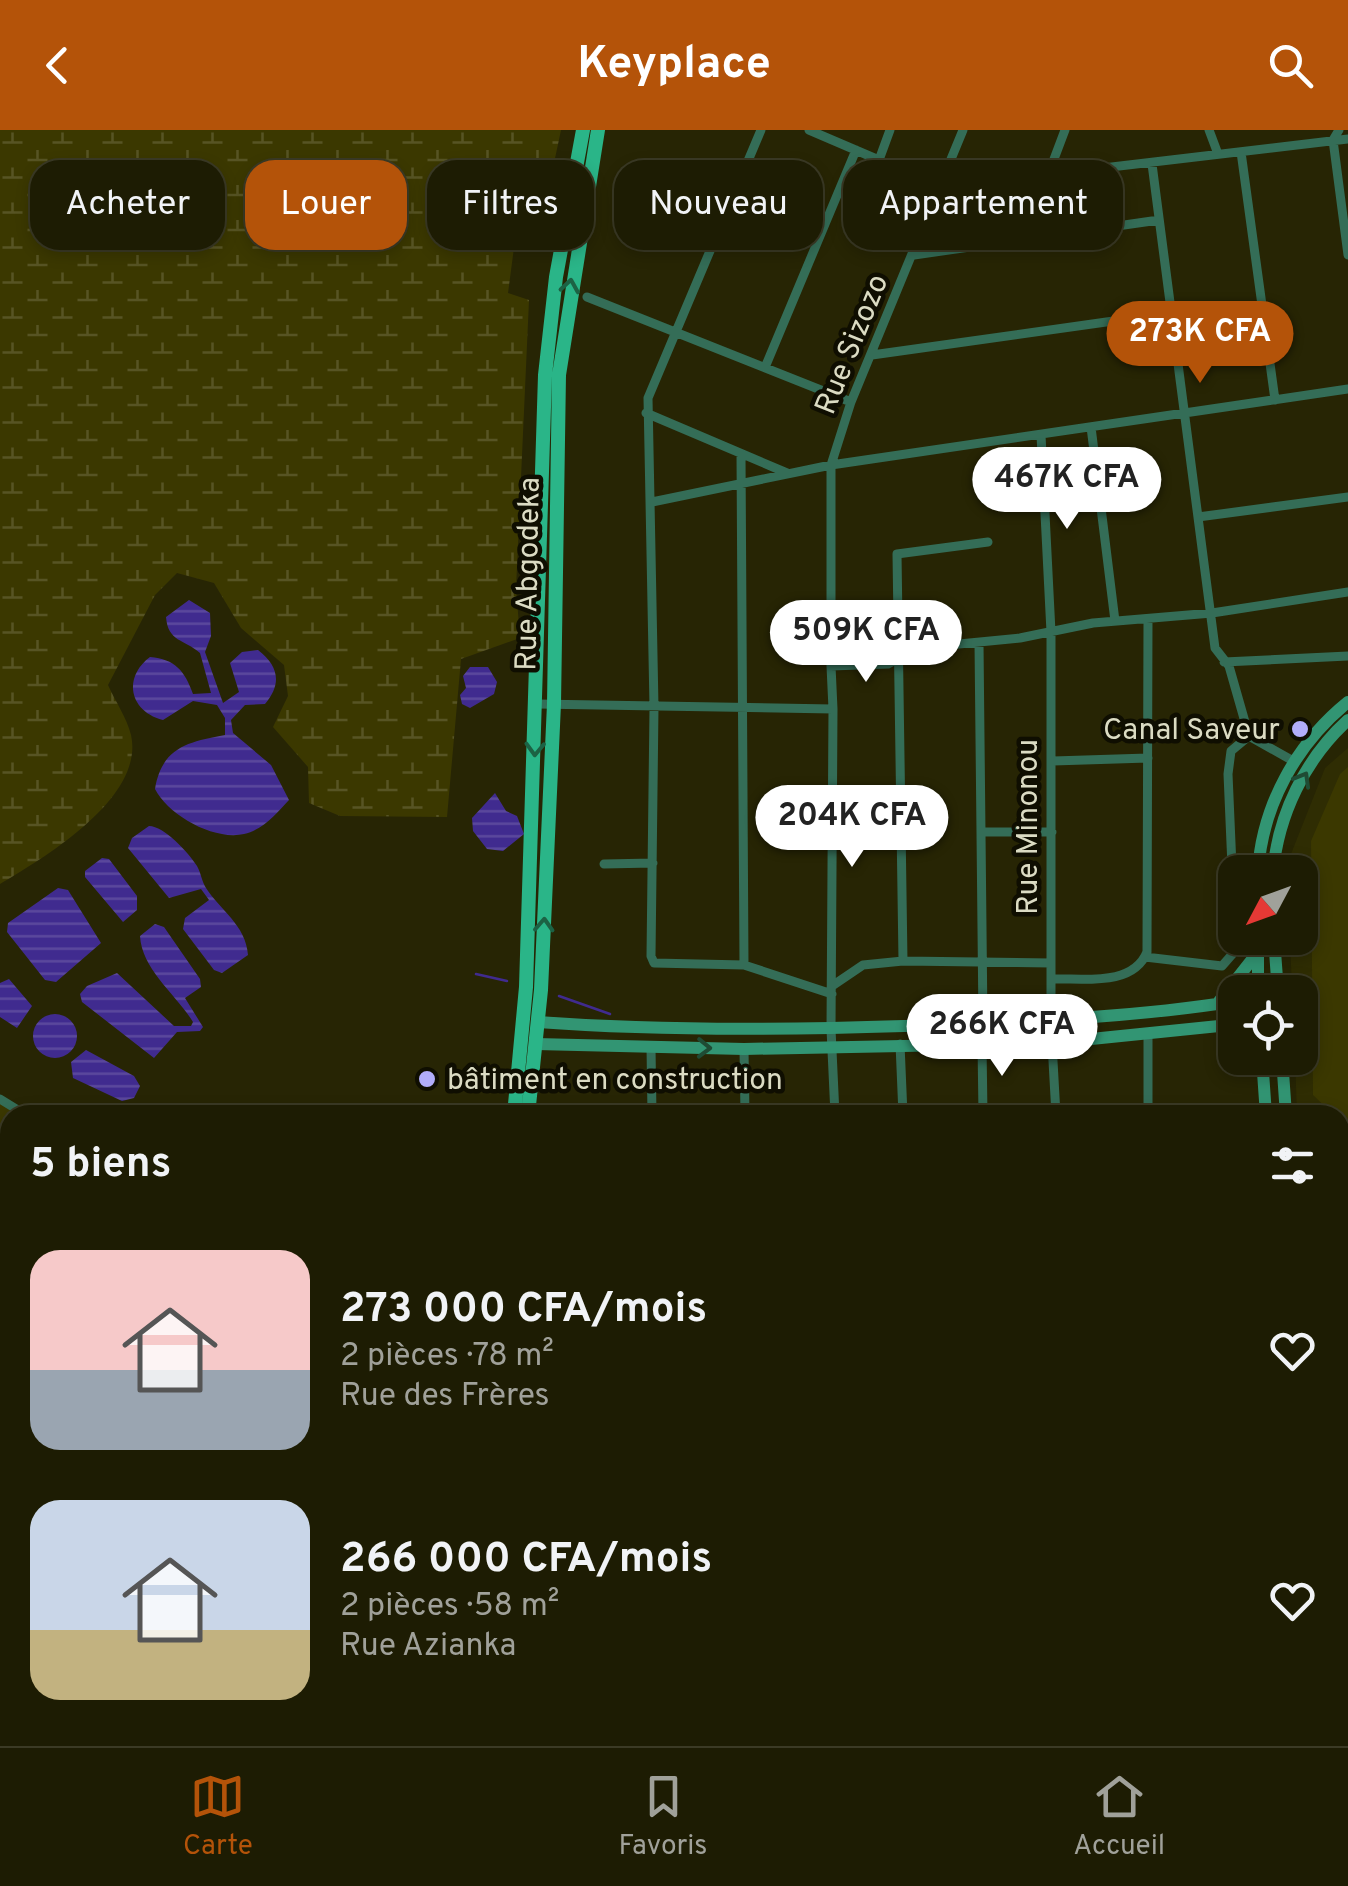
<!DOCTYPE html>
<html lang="fr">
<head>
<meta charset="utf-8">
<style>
  :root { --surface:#1d1c03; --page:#25250d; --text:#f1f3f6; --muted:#a0a19a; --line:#3b3a25; --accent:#b45309 }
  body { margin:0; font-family:Overpass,sans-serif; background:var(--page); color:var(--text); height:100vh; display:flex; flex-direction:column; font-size:38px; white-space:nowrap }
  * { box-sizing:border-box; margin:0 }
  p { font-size:32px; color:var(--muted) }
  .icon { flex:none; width:55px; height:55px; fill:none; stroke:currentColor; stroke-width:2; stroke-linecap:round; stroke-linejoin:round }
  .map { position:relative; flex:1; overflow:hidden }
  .details { position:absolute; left:0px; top:975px; width:1350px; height:642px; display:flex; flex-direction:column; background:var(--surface); border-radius:30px 30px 0 0; box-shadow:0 5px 15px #0003,0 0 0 2px var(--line) }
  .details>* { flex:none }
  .guide { position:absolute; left:30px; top:30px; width:1290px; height:90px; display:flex; gap:20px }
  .needle { width:65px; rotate:229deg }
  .buttons { position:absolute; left:1218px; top:725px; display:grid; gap:20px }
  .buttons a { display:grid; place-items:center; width:100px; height:100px; border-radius:20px; background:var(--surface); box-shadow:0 5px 15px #0003,0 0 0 2px var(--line); font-size:50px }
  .price { position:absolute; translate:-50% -85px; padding:0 22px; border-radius:35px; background:#fff; color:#222; font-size:32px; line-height:65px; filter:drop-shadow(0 2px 5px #0008) }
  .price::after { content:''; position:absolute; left:50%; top:60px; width:30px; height:22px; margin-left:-15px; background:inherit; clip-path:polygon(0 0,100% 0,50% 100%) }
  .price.on { background:var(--accent); color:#fff }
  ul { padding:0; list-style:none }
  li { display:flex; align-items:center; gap:30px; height:250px; padding:0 30px }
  li span { display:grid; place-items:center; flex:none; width:280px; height:200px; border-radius:30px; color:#555 }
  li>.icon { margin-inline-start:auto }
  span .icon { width:120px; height:120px; fill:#fffc; stroke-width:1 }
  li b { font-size:42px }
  h2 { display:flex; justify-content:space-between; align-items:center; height:120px; padding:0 30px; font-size:42px }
  .tag { padding:0 35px; border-radius:30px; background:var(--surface); box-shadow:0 5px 15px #0003,0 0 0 2px var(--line); font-size:35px; line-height:90px }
  .tag.on { background:var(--accent); color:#fff }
  header { display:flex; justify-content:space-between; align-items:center; height:130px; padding:0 30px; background:var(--accent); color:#fff; font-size:45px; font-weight:700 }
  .menu { display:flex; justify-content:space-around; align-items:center; height:140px; border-top:2px solid var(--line); background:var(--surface); font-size:28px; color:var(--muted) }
  .menu a { display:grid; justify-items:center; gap:5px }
  .menu .on { color:var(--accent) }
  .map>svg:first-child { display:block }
</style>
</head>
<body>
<header><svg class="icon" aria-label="back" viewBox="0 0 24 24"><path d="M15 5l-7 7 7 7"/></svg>Keyplace<svg class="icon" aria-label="search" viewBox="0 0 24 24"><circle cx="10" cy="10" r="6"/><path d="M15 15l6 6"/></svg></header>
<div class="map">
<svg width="1348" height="1616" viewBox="0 0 1348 1616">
  <defs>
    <pattern id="wetland-marsh" width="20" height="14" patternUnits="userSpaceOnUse" patternTransform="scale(2.5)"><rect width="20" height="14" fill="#3b3800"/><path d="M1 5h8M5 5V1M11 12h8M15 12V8" fill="none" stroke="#575424"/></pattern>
    <pattern id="water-rules" width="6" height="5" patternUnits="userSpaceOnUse" patternTransform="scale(2.5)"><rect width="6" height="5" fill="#402b8f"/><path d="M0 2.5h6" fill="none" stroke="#5b499d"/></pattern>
  </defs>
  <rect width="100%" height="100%" fill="#272504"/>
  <!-- built -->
  <path fill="#2f2d03" d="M1348,618V1068L1340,1058V985H1297L1295,928H1300V862H1292L1290,808H1300V742H1287V734L1325,638Z"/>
  <!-- grass -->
  <path fill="#3b3800" d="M1348,637V998L1340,985H1334L1313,965L1311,711L1340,644Z"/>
  <!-- wetland -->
  <path fill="url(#wetland-marsh)" d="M0,0H561L554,33L510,39L518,87L508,163L529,170L516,458L520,508L461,529L447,687L340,686L309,673L308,637L273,597L288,566L284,535L241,498L214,453L177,443L155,465L108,555C115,571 127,588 131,605C145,667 46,727 0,754Z
    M0,973L20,985H10V1334L0,1315Z"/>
  <!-- water -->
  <path fill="url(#water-rules)" d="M189,470L210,483L211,506L205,522L223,573L239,562L230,533L242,522L258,520C279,536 282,554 265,574L245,575L231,590L233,603L271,635L289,670C277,683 263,700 244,704C214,711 168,685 155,659C162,617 188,612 225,605V588L217,575L193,571L163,590C130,582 122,548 150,527C175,529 185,541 193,564L211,563L200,523C184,509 168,512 166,487Z
    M470,537H488L497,552L494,564L470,578L462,574L460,565L466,558L463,546Z
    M495,663L506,681L517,686L524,704L503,721L487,719L473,701L472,688Z
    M149,696C164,696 188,722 197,736C201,743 202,752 206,758C220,780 246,795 248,825L222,843L214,840L183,799L185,788L209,770L201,759L169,768L128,718L132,708Z
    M102,728L109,729L137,766V780L123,792L85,747V741Z
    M58,758L68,760L101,813L56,852L45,850L7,802L8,793Z
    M155,794L164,797L200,849L201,857L185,868L203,897L200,901L177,902L154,928L82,872L80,864L87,856L117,843L174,896H191L193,892C176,864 142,840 140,806Z
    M9,849L32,876L17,898L0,887V853Z
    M33 906a22 22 0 1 1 44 0a22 22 0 1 1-44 0Z
    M86,920L134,946L140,956L134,968L122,971L73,948L71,932Z"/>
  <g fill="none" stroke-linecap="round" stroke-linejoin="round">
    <!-- stream -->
    <path stroke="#402b8f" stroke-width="2.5" d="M476,844L507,851
      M559,866L610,884"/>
    <!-- minor -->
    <path stroke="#346d57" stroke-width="9" d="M761,0L648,268L654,577L651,826L654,833L744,835L832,864
      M809,0L942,57L1348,9
      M1209,0L1218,24
      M1339,0L1333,10L1348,125
      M1241,22L1275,270
      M879,30L890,0
      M1152,34L1215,518L1229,536L1249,606L1295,632
      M1048,45L1065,0
      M914,125L1159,90
      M587,167L851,272
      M872,225L1170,183
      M766,235L856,20
      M646,283L787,343
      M1091,297L1115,491
      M1041,305L1051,502V892
      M741,324L744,835
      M652,372L831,335L1348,259
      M1198,387L1348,367
      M979,513L983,893
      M1224,532L1348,526
      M831,536V335L851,272L963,0
      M537,574L833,579L831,536L888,534L918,518L1020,508L1093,493L1212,483L1348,462
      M833,579L831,899L835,985
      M1053,631L1148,628
      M981,702H1052
      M604,734L653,733
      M1235,806L1228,644L1231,621L1249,606
      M1145,827L1222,836L1236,820L1235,808
      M903,831L897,424L988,412
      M1052,849C1083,848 1133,857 1147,822L1148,489
      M832,856L863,835L903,831L1051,833
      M1148,906V985
      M1052,913L1056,985
      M900,914L903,985
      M982,914L983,985
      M651,917L652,985
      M744,919L745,985
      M0,969L26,985
      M1340,1191L1348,1190
      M1340,1222L1348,1221
      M1340,1304L1348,1300
      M1340,1412L1348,1408
      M1340,1465L1348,1481
      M229,1608L249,1616
      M442,1608L463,1616
      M1066,1608L1071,1616
      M1167,1608L1172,1616
      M1211,1608L1215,1616
      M563,1611L573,1616
      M302,1616L307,1608
      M741,1616L745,1608
      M832,1616L835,1608
      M913,1616L916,1608
      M1319,1616L1329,1611"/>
    <!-- secondary -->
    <path stroke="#329573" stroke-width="12" d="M1258,742C1262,676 1296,614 1348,572
      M1273,742C1278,685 1305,629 1348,590
      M1258,808V862
      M1274,808L1278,862
      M538,892C660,901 782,900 904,896C1010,892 1113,889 1217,874L1258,822
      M536,914L744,919L1052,913L1219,896L1235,900
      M1262,928L1266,985
      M1282,928L1286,985
      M1340,1114L1348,1122
      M1340,1143L1348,1151"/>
    <!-- primary -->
    <path stroke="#2ab588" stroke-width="14" d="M514,985L526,857L545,245L556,147L583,0
      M528,985L541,860L554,574L559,245L598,0
      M401,1616L403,1608
      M414,1616L416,1608"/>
  </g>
  <!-- one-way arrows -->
  <defs><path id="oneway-chevron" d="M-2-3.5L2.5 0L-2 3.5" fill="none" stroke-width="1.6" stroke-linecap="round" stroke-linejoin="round" transform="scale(2.5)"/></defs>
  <g stroke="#1c6244">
    <use href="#oneway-chevron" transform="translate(570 156) rotate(-81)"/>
    <use href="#oneway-chevron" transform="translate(535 619) rotate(92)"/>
    <use href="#oneway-chevron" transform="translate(544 795) rotate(-87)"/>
  </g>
  <g stroke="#1f4b34">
    <use href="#oneway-chevron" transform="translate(1303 649) rotate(-60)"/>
    <use href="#oneway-chevron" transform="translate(704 918) rotate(1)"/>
  </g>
  <!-- markers -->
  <g fill="#b1adfa" stroke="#0f0e01" stroke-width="4">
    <circle cx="1300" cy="599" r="10"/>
    <circle cx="427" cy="949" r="10"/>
  </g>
  <g text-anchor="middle" stroke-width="9" stroke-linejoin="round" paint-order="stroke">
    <!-- street labels -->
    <g font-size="30" fill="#dbdbc3" stroke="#0f0e01">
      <text transform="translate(851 214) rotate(-68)" y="10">Rue Sizozo</text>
      <text transform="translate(527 444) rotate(-89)" y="10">Rue Abgodeka</text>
      <text transform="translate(1027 697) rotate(-90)" y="10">Rue Minonou</text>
    </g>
    <!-- poi labels -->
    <g font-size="30" fill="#dbdbc3" stroke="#0f0e01" text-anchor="end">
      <text x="1280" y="609">Canal Saveur</text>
      <text x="447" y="959" text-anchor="start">bâtiment en construction</text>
    </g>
  </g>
</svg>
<div class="buttons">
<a><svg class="needle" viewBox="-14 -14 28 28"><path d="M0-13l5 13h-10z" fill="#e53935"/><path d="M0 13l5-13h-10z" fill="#a0a19a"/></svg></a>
<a><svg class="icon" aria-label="locate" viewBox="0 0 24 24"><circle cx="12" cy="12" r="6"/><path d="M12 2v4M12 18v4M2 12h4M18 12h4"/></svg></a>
</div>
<b class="price on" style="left:1200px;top:256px">273K CFA</b>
<b class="price" style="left:1067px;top:402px">467K CFA</b>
<b class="price" style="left:866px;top:555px">509K CFA</b>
<b class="price" style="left:852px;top:740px">204K CFA</b>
<b class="price" style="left:1002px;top:949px">266K CFA</b>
<div class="guide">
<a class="tag">Acheter</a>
<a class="tag on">Louer</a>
<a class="tag">Filtres</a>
<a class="tag">Nouveau</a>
<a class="tag">Appartement</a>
</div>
<section class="details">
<h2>5 biens<svg class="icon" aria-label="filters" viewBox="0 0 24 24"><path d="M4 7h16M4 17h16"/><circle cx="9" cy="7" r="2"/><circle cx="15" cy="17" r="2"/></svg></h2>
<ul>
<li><span style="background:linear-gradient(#f6c9c9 60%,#9aa5b1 0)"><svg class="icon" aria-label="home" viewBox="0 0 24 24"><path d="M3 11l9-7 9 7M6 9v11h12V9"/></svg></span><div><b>273 000 CFA/mois</b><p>2 pièces · 78 m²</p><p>Rue des Frères</p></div><svg class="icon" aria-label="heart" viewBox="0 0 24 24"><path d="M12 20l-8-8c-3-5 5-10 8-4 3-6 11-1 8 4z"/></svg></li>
<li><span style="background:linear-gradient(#c9d6e8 65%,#c2b280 0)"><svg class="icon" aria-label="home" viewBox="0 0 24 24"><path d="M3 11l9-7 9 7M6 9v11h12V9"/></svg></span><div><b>266 000 CFA/mois</b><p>2 pièces · 58 m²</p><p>Rue Azianka</p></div><svg class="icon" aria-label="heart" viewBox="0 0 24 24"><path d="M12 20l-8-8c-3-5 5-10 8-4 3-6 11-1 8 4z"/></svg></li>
</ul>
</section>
</div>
<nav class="menu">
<a class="on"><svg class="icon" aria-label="map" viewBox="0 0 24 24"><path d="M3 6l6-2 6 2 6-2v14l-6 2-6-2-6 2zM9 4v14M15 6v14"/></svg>Carte</a>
<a><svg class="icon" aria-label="saved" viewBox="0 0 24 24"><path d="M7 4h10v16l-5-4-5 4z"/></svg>Favoris</a>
<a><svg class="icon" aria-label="home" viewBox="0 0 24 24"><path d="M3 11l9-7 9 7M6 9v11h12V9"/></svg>Accueil</a>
</nav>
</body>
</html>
